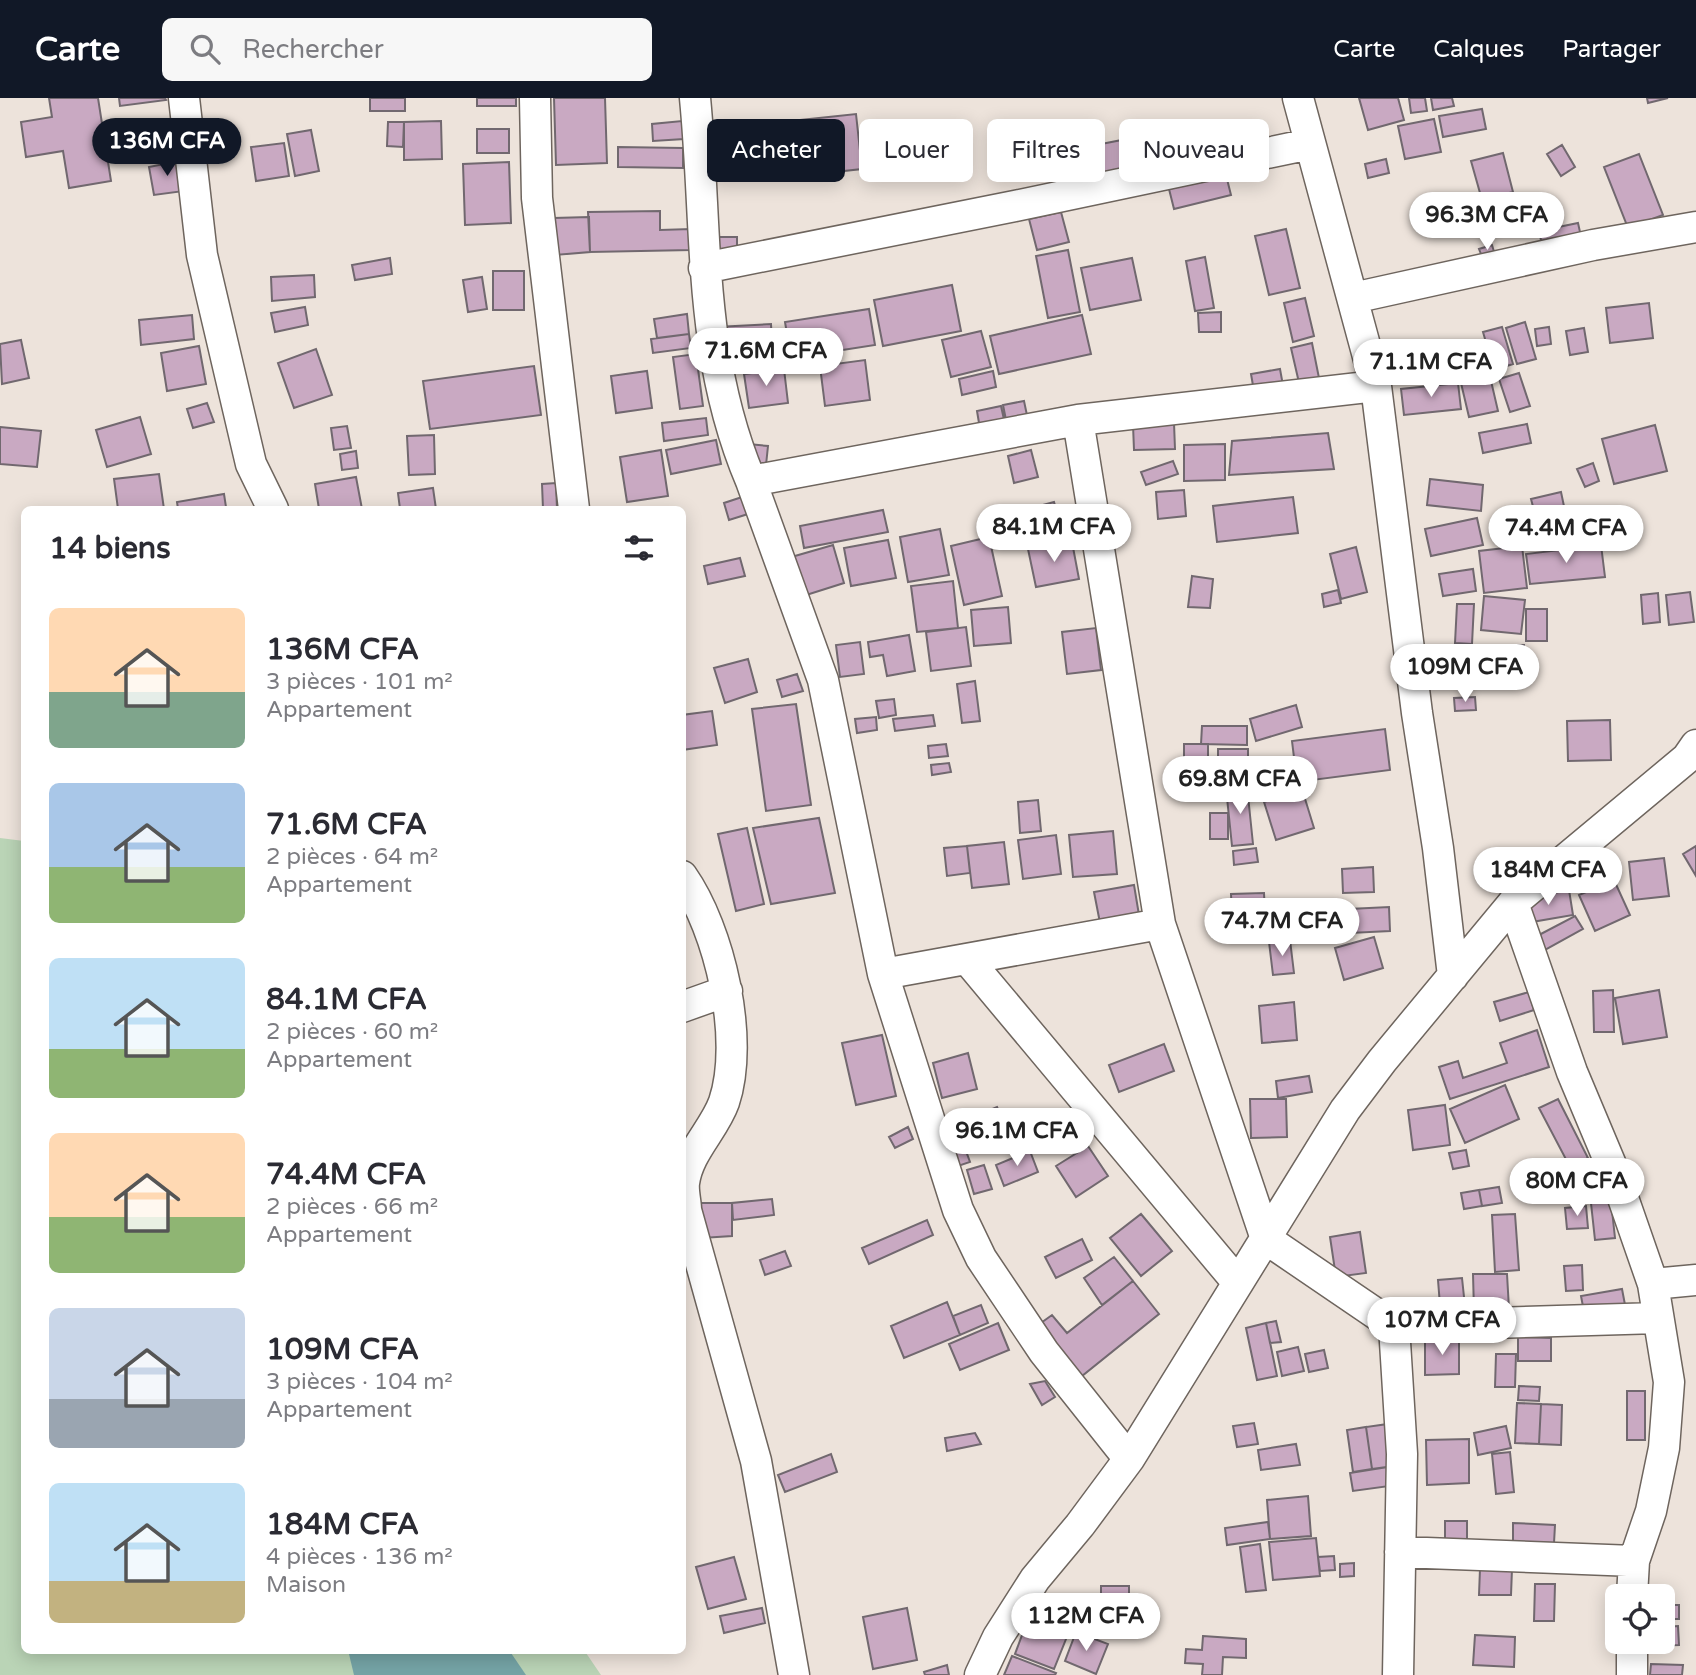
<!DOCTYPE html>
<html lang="fr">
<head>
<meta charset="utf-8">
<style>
  :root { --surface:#fff; --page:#f7f7f7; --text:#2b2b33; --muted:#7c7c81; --accent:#111827 }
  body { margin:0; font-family:"Varela Round",sans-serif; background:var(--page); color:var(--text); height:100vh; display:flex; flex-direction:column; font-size:26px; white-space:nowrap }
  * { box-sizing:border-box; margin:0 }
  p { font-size:23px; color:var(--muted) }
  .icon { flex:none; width:38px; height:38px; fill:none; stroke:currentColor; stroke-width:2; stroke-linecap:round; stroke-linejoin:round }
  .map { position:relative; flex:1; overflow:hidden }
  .details { position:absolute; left:21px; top:408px; width:665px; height:1148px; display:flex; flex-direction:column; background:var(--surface); border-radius:10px; box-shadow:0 4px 18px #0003 }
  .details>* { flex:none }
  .top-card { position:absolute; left:707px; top:21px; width:665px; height:63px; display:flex; gap:14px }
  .buttons { position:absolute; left:1605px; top:1486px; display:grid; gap:14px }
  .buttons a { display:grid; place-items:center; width:70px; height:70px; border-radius:10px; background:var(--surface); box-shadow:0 4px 18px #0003; font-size:35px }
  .price { position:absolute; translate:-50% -60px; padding:0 16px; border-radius:24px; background:#fff; color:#222; font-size:23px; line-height:46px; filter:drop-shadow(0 2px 4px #0008) }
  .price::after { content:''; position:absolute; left:50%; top:42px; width:21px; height:16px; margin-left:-10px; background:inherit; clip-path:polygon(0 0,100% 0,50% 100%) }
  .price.on { background:var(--accent); color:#fff }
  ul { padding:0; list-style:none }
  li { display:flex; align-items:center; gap:21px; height:175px; padding:0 28px }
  li span { display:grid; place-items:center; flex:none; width:196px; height:140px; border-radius:10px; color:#555 }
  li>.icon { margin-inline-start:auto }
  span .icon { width:84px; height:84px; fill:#fffc; stroke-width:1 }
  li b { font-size:30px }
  h2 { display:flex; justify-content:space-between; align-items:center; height:84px; padding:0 28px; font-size:30px }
  .tag { padding:0 24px; border-radius:10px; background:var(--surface); box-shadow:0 4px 18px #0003; font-size:24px; line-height:63px }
  .tag.on { background:var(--accent); color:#fff }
  header { display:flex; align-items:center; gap:42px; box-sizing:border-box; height:98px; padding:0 35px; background:var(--accent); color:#fff }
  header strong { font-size:33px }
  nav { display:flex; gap:38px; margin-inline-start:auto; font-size:24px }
  .search { width:490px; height:63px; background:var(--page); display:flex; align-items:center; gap:18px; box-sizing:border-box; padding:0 24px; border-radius:10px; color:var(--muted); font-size:26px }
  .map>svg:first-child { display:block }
</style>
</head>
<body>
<header>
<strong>Carte</strong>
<div class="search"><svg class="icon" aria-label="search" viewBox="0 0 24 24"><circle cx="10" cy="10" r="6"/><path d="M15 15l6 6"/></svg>Rechercher</div>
<nav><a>Carte</a><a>Calques</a><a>Partager</a></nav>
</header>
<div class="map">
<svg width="1696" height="1577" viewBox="0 0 1696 1577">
  <rect width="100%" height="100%" fill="#ede3db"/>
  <!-- green -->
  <path fill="#bad4b6" d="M0,740L24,743V1552H584L601,1577H0Z"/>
  <!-- water -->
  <path fill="#75a4a6" d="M348,1552H509L526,1577H354Z"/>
  <!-- building -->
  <path fill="#c9a9c2" stroke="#71686f" stroke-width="2" d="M49,0H98L111,83L69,90L63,53L26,59L21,24L52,19Z
    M119,0H165L166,2L120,8Z
    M370,0H405V13H370Z
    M477,0H516V8H477Z
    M554,0H605L607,65L556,67Z
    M1359,0H1398L1404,22L1368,32Z
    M1409,0H1425L1427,13L1411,15Z
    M1431,0H1452L1454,8L1433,12Z
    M1647,0H1668L1648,5Z
    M1482,11L1486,31L1443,39L1439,18Z
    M856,16L862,71L807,77L801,22Z
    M1434,21L1441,54L1405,61L1398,28Z
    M441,23L442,61L404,62V24Z
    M682,23L684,41L653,43L652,26Z
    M388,24H404L403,49L387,48Z
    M477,31H509V55H477Z
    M311,32L319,73L295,78L287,36Z
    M1127,41L1134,77L1072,90L1065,53Z
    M284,45L289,78L256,83L251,49Z
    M1562,47L1575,69L1561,78L1547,56Z
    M618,49L683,50V70L618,69Z
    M1503,55L1513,94L1482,102L1471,63Z
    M1639,56L1663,117L1628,130L1604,69Z
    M1386,61L1389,75L1368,80L1365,66Z
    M179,63L184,93L154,97L149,69Z
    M509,64L511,125L465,127L463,66Z
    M1226,77L1231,97L1174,111L1169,91Z
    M660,113V132L691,131V152L590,154L588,114Z
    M1061,114L1069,144L1037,152L1029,121Z
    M589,119L590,154L555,157L554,120Z
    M1578,125L1582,143L1543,151L1539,133Z
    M1286,131L1300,190L1269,197L1255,138Z
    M711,139H737V159L711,160Z
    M1492,147L1495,157L1483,161L1479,151Z
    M1068,152L1080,214L1048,220L1036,158Z
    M1205,159L1214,210L1195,213L1186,163Z
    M390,160L392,176L355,182L352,167Z
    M1132,160L1141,202L1090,212L1081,170Z
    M493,173H524V212H493Z
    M314,177L315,199L272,203L271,179Z
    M482,179L487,211L468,214L463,182Z
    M952,187L961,233L883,248L874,202Z
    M1305,200L1314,238L1293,244L1284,205Z
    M1649,205L1653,240L1610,245L1606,210Z
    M305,209L308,227L275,234L271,215Z
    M869,211L875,247L791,260L785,224Z
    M1221,214V234H1199L1198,215Z
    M687,216L689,236L657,240L654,221Z
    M192,217L194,241L141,247L139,222Z
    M1082,217L1091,256L999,276L990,238Z
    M1525,224L1536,261L1517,266L1506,230Z
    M771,226L773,265L719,267L717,229Z
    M1502,229L1513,266L1494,272L1483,234Z
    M1549,229L1551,246L1537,248L1535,231Z
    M1584,230L1588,254L1570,257L1566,233Z
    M981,233L991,269L951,279L942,242Z
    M689,236L691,250L653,255L651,241Z
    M21,242L29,280L2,286L0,246Z
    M1482,244L1498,313L1469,319L1453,251Z
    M1312,245L1320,285L1300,289L1291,250Z
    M199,248L206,286L167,293L161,255Z
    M316,251L332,297L294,310L278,265Z
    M696,256L703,308L680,311L673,259Z
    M865,262L870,302L825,308L820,268Z
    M534,268L541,317L430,331L423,283Z
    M784,271L788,305L749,310L744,276Z
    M1280,271L1284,293L1255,299L1251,276Z
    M647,273L652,310L616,315L611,278Z
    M993,273L996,289L962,297L959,281Z
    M1519,275L1530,308L1510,314L1499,281Z
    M1458,285L1461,311L1404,317L1401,291Z
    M1024,303L1028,322L1007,327L1003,307Z
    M207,305L214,324L193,330L187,311Z
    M1001,308L1005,326L980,331L977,313Z
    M140,319L151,356L107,369L96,332Z
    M706,320L708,337L664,343L662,325Z
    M1174,325L1175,351L1134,352L1133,327Z
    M1527,326L1531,345L1483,355L1479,335Z
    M1655,327L1667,373L1614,386L1602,341Z
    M347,328L351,350L334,352L331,330Z
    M0,329L41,333L37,369L0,366Z
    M1328,335L1334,371L1229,377L1232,343Z
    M434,337L435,376L409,377L407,338Z
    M716,342L721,366L671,376L666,352Z
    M748,346L768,348L766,367L746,366Z
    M1225,346V382L1184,383V347Z
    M661,352L668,398L627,404L620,359Z
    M1031,352L1038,379L1014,385L1008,358Z
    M356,353L358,370L342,372L340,356Z
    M1173,363L1178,376L1146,387L1141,374Z
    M1593,365L1599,383L1585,389L1577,371Z
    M159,376L164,411H118L114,381Z
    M356,379L362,411H319L315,386Z
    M1430,381L1483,387L1481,413L1427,407Z
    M556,385L557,411H543L542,386Z
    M433,390L436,411H400L398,395Z
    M1184,392L1186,418L1158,421L1156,394Z
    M1561,394L1565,413L1536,420L1531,401Z
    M224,396L226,409L178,411L177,404Z
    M742,399L748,416L729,422L724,405Z
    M1293,399L1298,435L1217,444L1213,408Z
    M1054,404L1064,439L1022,450L1013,415Z
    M883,412L888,434L804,450L800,428Z
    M1477,420L1483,447L1431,458L1425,431Z
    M940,431L949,477L908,484L900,439Z
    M989,439L1002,498L964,507L951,448Z
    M888,442L896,480L851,488L844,450Z
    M1072,444L1079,481L1036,489L1028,451Z
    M833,447L844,485L800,499L788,460Z
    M1601,447L1605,479L1530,486L1526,456Z
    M1522,448L1527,490L1484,495L1479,453Z
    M1356,449L1367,494L1341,501L1330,456Z
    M740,460L745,478L708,486L704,468Z
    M1473,471L1476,493L1443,498L1439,476Z
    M1192,478L1213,481L1210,510L1188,509Z
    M953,483L958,530L917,534L911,488Z
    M1338,492L1341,505L1324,509L1322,496Z
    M1690,494L1694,524L1669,527L1666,497Z
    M1658,495L1660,524L1643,526L1641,497Z
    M1484,498L1525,502L1521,536L1481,532Z
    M1457,506H1474L1472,546L1455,545Z
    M1008,509L1011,545L974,548L971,512Z
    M1526,511H1547V543H1526Z
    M966,529L971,568L931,573L926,534Z
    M1096,530L1101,572L1067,576L1062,534Z
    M909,537L915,573L887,578L883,557L870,559L868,544Z
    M860,544L864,576L840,579L836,547Z
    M1524,547L1525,568L1487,570V549Z
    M748,561L757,594L725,605L714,570Z
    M797,576L803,593L782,599L777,582Z
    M975,583L980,623L962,625L957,586Z
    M1475,599L1476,612L1455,613L1454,600Z
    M894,601L896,617L879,620L876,603Z
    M796,606L811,707L766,713L752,611Z
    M1296,607L1302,629L1256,643L1250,621Z
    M712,613L717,647L682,652V617Z
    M933,617L935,628L895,633L893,621Z
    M876,619L877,632L857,635L855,621Z
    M1610,622L1611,662L1568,663L1567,623Z
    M1202,628H1247V647L1201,646Z
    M1385,631L1390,672L1297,684L1292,643Z
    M946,646L948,658L929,660L928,648Z
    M1184,646H1208V670H1184Z
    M1218,651H1248V670H1218Z
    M949,665L951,674L932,677L931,667Z
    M1247,688L1253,746L1232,748L1226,690Z
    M1302,691L1314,730L1276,742L1264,704Z
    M1038,702L1041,733L1020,735L1018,704Z
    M1210,715H1228V741H1210Z
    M819,720L835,795L771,806L753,730Z
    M747,730L764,806L736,813L718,736Z
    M1113,733L1117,776L1073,779L1069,737Z
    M1056,737L1061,776L1023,781L1018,742Z
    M1004,744L1009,786L972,790L967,748Z
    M967,748L970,775L947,778L944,750Z
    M1696,748V778L1683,756Z
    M1256,750L1258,764L1234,767L1233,753Z
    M1664,760L1669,798L1633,802L1629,764Z
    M1373,769L1374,794L1343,795L1342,771Z
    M1614,782L1630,817L1595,833L1579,797Z
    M1134,787L1140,823L1101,830L1094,794Z
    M1569,792L1573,817L1526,825L1522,801Z
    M1264,795L1266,836L1233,838L1231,796Z
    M1389,809L1390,833L1350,835L1349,811Z
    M1575,818L1583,831L1545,852L1537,838Z
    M1374,839L1383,870L1344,882L1335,850Z
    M1290,842L1294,875L1273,877L1269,844Z
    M1613,892L1614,934H1594L1593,893Z
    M1659,892L1667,939L1623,946L1615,900Z
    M1529,894L1534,912L1500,923L1494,904Z
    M1294,904L1297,942L1262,945L1259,908Z
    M1537,932L1549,969L1450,1001L1439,969L1458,963L1463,980L1507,965L1500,945Z
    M882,937L896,998L856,1007L842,945Z
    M1164,946L1174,973L1119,994L1109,967Z
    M968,955L977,991L942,1000L933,965Z
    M1309,978L1312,994L1278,1000L1276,983Z
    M1505,987L1519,1021L1465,1045L1450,1011Z
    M1250,1001H1286L1287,1039L1251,1040Z
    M1558,1001L1588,1060L1570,1069L1539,1010Z
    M1445,1007L1450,1047L1413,1052L1408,1012Z
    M997,1009L1005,1028L988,1035L980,1016Z
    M975,1014L984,1036L943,1052L935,1030Z
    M908,1029L913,1041L895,1050L889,1039Z
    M963,1045L970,1064L949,1071L943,1052Z
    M1088,1048L1108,1078L1076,1099L1056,1068Z
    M1466,1052L1469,1068L1453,1071L1449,1055Z
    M1030,1053L1038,1074L1004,1088L996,1067Z
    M984,1067L992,1091L974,1096L967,1072Z
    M1499,1089L1502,1105L1482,1108L1479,1092Z
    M1479,1092L1482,1108L1464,1111L1461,1095Z
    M1610,1094L1615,1140L1595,1142L1590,1096Z
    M772,1101L774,1117L733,1122L732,1105Z
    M701,1105H732V1138L702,1140Z
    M1586,1108L1588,1130L1567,1131L1565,1110Z
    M1141,1116L1172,1153L1141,1178L1110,1140Z
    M1515,1116L1519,1172L1495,1174L1492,1117Z
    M927,1122L933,1137L869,1166L862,1150Z
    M1360,1134L1366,1175L1336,1179L1330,1139Z
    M1082,1141L1092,1162L1056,1180L1045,1159Z
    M785,1153L791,1168L765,1177L760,1162Z
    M1114,1159L1133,1183L1102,1207L1084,1180Z
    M1582,1167L1583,1192L1566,1193L1564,1168Z
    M1473,1176H1507L1509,1211L1474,1213Z
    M1462,1180L1466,1218L1441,1220L1438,1182Z
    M1133,1183L1159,1216L1077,1282L1034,1230L1052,1217L1067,1235Z
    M1622,1191L1626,1212L1585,1219L1581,1198Z
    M947,1204L960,1237L904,1260L891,1228Z
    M981,1207L988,1225L960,1237L953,1218Z
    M1276,1223L1281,1244L1270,1245L1266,1225Z
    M998,1225L1009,1252L960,1272L949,1246Z
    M1266,1225L1277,1278L1257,1282L1246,1230Z
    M1518,1239L1551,1240V1263H1518Z
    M1459,1240V1276L1425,1277V1241Z
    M1298,1249L1304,1273L1282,1278L1277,1254Z
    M1324,1252L1328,1270L1309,1274L1305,1256Z
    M1496,1256H1516L1515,1289H1495Z
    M1045,1283L1055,1299L1042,1307L1030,1286Z
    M1519,1288L1540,1289L1539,1303L1518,1302Z
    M1627,1293H1645V1342H1627Z
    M1517,1305L1541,1306L1539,1346L1515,1345Z
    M1541,1306L1562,1307L1561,1347L1539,1346Z
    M1254,1325L1258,1346L1237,1349L1233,1328Z
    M1388,1326L1394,1368L1372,1371L1366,1329Z
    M1506,1328L1511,1350L1478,1357L1474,1335Z
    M1366,1329L1372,1371L1353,1374L1347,1332Z
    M975,1335L981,1346L947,1353L945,1340Z
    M1469,1341V1385L1427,1387L1426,1342Z
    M1296,1346L1300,1367L1261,1372L1258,1352Z
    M1510,1354L1514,1394L1496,1396L1492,1356Z
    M831,1356L837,1374L785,1394L778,1377Z
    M1394,1368L1397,1387L1353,1393L1350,1375Z
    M1308,1398L1311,1438L1270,1441L1267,1402Z
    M1445,1423H1467V1442L1445,1441Z
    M1268,1424L1270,1441L1227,1447L1225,1430Z
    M1513,1425L1555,1427L1554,1445L1513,1444Z
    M1316,1440L1320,1478L1273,1482L1269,1444Z
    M1260,1446L1266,1492L1246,1494L1240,1449Z
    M1334,1458L1335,1472L1320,1473L1318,1459Z
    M734,1459L746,1501L708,1511L696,1469Z
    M1354,1465V1478L1340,1479V1466Z
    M1480,1471H1512L1511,1497H1479Z
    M1535,1486H1555L1554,1523H1534Z
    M1101,1488H1129V1513H1101Z
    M1662,1507H1679V1521H1662Z
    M762,1510L765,1525L724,1535L720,1518Z
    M907,1510L917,1562L873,1571L863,1519Z
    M1028,1521L1068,1536L1054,1571L1015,1556Z
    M1678,1528L1679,1547L1653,1548V1544H1662V1529Z
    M1076,1534L1108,1546L1096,1576L1065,1563Z
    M1475,1537L1515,1539L1514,1569L1473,1567Z
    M1203,1538L1246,1541V1560L1223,1559L1222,1577H1202L1203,1566L1185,1565L1186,1551L1202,1552Z
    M1012,1558L1056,1575L1055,1577H1004Z
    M1651,1566L1683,1567L1682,1577H1650Z
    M947,1567L949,1577H925L924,1574Z"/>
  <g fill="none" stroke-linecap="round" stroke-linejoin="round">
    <defs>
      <path id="minor" d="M184,0L202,157L251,366L273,411
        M535,0L537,100L574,411
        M695,0C708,133 697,256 751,383
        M1298,0L1376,288L1417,615L1438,750L1453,878
        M704,170L1015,108L1310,46
        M1353,200L1593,147L1696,129
        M1078,322L1160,826L1266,1141L1394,1228L1402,1356L1398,1577
        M682,778C720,832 745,941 724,1004C714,1032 688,1054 684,1085C683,1094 686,1104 686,1112L756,1363L794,1577
        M1513,805L1572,974L1614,1074L1653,1186L1669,1284L1664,1350L1651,1413L1634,1463L1632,1498
        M967,861L1238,1185
        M883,876L1160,826
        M682,909L727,893
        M1653,1186L1696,1182
        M1394,1228L1658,1220
        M1129,1361L1044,1254L981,1160L958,1112L883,876L823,582L751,383L1078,322L1376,288
        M1400,1454L1634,1463
        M980,1577L998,1539L1035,1481L1080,1427L1129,1361L1345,1012L1382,963L1513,805L1687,660L1696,647
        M1632,1577V1544"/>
    </defs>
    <!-- minor casing -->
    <use href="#minor" stroke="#6e655e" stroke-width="33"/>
    <!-- minor -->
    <use href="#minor" stroke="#fff" stroke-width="30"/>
  </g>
</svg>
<div class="buttons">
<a><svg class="icon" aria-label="locate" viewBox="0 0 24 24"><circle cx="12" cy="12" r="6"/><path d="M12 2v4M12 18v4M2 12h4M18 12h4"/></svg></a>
</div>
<b class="price on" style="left:167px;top:80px">136M CFA</b>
<b class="price" style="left:1487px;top:154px">96.3M CFA</b>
<b class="price" style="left:766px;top:290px">71.6M CFA</b>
<b class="price" style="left:1431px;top:301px">71.1M CFA</b>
<b class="price" style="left:1054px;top:466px">84.1M CFA</b>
<b class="price" style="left:1566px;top:467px">74.4M CFA</b>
<b class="price" style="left:1465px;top:606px">109M CFA</b>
<b class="price" style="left:1240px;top:718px">69.8M CFA</b>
<b class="price" style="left:1548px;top:809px">184M CFA</b>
<b class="price" style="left:1282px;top:860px">74.7M CFA</b>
<b class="price" style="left:1017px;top:1070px">96.1M CFA</b>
<b class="price" style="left:1577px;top:1120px">80M CFA</b>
<b class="price" style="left:1442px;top:1259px">107M CFA</b>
<b class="price" style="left:1086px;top:1555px">112M CFA</b>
<div class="top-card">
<a class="tag on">Acheter</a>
<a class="tag">Louer</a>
<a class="tag">Filtres</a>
<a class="tag">Nouveau</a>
</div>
<section class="details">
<h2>14 biens<svg class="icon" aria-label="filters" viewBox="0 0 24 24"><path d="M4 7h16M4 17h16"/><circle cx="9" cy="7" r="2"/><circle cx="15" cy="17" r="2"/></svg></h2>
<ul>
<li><span style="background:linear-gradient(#ffd9b3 60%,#7fa58c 0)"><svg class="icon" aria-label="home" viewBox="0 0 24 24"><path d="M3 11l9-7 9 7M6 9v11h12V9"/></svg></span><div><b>136M CFA</b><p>3 pièces · 101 m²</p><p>Appartement</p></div></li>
<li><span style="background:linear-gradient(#a9c7e8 60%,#8fb573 0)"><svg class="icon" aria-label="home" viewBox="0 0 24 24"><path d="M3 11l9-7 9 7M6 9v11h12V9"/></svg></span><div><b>71.6M CFA</b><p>2 pièces · 64 m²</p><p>Appartement</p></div></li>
<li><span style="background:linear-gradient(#bfe0f5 65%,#8fb573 0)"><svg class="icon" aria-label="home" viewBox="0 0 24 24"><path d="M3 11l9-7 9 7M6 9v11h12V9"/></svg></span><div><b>84.1M CFA</b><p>2 pièces · 60 m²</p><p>Appartement</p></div></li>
<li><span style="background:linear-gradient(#ffd9b3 60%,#8fb573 0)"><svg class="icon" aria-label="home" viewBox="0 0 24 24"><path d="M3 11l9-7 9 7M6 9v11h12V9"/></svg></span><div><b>74.4M CFA</b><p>2 pièces · 66 m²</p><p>Appartement</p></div></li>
<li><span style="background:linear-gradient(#c9d6e8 65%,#9aa5b1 0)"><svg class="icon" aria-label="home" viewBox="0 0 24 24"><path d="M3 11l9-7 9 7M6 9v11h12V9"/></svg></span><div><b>109M CFA</b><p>3 pièces · 104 m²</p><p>Appartement</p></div></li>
<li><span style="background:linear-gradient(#bfe0f5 70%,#c2b280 0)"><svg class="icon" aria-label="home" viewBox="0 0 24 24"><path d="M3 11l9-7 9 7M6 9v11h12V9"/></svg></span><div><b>184M CFA</b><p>4 pièces · 136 m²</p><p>Maison</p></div></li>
</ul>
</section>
</div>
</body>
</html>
